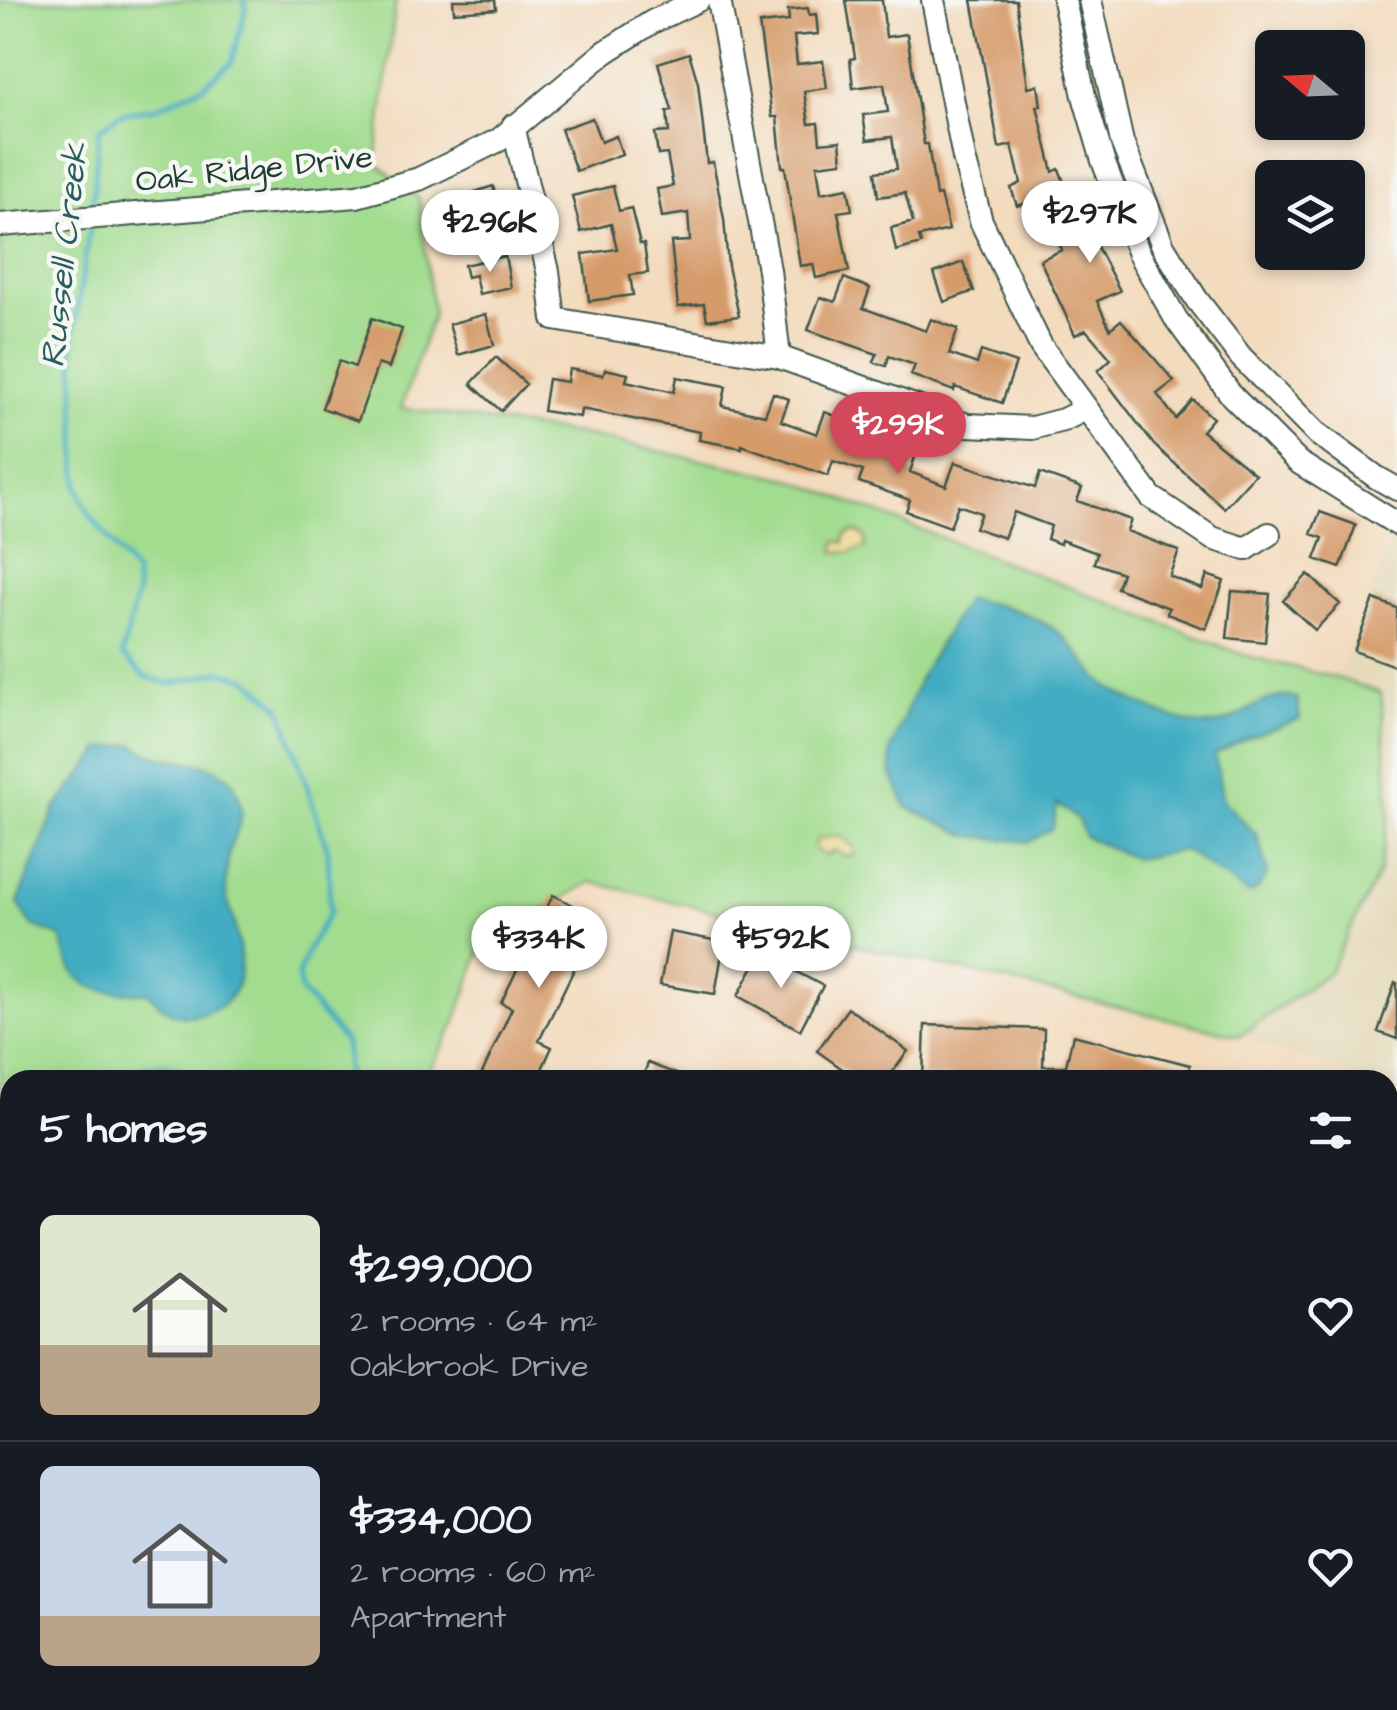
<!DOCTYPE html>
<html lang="en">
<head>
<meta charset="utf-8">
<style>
  :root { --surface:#171b24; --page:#20242c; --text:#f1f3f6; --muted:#9ea1a6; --line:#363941; --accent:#d1495b }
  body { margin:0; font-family:"Architects Daughter",sans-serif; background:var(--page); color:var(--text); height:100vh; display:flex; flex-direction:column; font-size:38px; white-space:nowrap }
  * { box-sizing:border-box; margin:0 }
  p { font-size:32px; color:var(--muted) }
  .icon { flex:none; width:55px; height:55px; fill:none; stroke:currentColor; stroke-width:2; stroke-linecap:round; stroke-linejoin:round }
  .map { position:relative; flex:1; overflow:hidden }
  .panel { position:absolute; left:0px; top:1070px; width:1398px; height:640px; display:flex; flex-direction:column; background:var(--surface); border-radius:30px 30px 0 0; box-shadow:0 5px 15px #0003 }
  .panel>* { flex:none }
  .needle { width:65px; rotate:289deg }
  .buttons { position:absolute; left:1255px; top:30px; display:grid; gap:20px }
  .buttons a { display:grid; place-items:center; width:110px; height:110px; border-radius:15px; background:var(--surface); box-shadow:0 5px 15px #0003; font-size:50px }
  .price { position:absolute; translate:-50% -85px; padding:0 22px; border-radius:35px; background:#fff; color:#222; font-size:32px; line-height:65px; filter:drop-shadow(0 2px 5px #0008) }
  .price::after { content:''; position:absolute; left:50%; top:60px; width:30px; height:22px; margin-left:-15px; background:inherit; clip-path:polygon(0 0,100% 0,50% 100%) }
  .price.selected { background:var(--accent); color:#fff }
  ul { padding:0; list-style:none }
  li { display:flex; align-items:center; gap:30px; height:250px; padding:0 40px }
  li+li { border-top:2px solid var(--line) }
  li span { display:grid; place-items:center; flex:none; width:280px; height:200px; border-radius:15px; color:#555 }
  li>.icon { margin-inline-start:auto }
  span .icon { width:120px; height:120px; fill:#fffc; stroke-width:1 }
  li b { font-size:42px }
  h2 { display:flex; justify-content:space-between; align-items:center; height:120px; padding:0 40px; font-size:42px }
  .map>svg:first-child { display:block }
</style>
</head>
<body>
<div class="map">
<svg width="1397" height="1710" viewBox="0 0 1397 1710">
  <rect width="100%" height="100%" fill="#f6f6f2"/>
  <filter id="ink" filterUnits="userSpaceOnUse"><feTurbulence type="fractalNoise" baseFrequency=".01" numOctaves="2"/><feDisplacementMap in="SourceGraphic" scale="20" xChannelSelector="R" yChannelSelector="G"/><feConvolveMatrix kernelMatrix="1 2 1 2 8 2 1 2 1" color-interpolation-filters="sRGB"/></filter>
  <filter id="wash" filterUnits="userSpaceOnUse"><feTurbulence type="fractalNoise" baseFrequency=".0048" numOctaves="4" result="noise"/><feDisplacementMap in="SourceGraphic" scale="40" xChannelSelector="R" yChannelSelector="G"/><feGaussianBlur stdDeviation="2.25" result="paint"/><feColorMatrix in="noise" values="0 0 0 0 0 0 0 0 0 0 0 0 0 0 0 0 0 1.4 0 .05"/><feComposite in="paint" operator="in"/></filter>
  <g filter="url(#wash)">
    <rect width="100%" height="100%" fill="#f3dbbe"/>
    <!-- built -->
    <path fill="#e5daba" d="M1391,543L1397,546V1089L1388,1086V1080H1369L1239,1036L1329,972L1381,694L1337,678Z"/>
    <!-- green -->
    <path fill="#a2dc8f" stroke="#608c62" stroke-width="2.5" d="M0,0H396L376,163L419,198L433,314L401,408L578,434L790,479L1244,655L1337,678L1381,693L1390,812L1379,872L1329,972L1239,1036L591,882L482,946L455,1024L424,1080H10V1700H428L458,1710H0Z
      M1388,1656L1397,1660V1710H950L956,1700H1388Z"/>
    <!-- sand -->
    <path fill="#eeda9e" stroke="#868c69" stroke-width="2.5" d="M854,531L864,535L866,547L851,552H834L836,541L844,543L845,535Z
      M837,835L853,846L855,856H844L834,850L828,856L817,851L815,845L818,839Z"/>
    <!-- water -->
    <path fill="#43adc2" stroke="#31757b" stroke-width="2.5" d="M966,599C1002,605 1029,611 1059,633C1075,645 1085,665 1099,679C1117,696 1173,720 1197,724C1238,732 1255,689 1297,698L1300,719L1249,737L1215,755L1223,801L1257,835L1268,874L1258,888L1249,894L1184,850L1135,859L1085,837L1078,819L1057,804L1053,828L1029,842L969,836L906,807L892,775L890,751L922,673Z
      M133,744C140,748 147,753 153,755C180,764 211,758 232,781C233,782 238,794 238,795C250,825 229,833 228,860C227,872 224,887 227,898C239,939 259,1000 201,1014C176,1019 164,1012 149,993C123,992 85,996 72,968C67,958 65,947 60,936L33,926L18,903L55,809L102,749Z"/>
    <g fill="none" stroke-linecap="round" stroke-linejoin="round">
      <!-- stream -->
      <path stroke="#43adc2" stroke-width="5" d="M92,210L99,130L120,114L156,108L203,86L232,62L246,7L244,0
        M90,226L73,337L78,488L89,514L135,573L137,593L122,655L144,676L171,684L222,671L248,679L281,708L328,850L330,912L309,947L298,975L301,991L345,1042L348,1080
        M121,1080C149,1058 171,1062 199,1080
        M0,1201L10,1189"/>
    </g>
    <g id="blocks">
      <!-- building -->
      <path fill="#d69b6b" d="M453,0H495L496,9L454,12Z
        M846,0H882L886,37L907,34L924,144H928L936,196L940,195L949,230L919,237L921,244L896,251L891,228L913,222L905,193L878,197L875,172L897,169L892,137L867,140L863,115L888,112L884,84L853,88L850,59L855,58Z
        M972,0H1016L1028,87L1038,85L1041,106H1037L1053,172L1059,169L1079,222L1083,220L1120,291L1097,301L1110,329L1121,320L1174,381L1157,394L1176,419L1193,400L1213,418L1202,431L1255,474L1224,508L1154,445L1098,371L1111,359L1086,330L1075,335L1040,260L1062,250L1050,222L1038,226L1029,202L1017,206L1011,188L1021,183L1012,145L999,148Z
        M808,8L809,15L816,14L818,34L794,36L797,64L823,61L827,88L804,91L809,124L818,123L820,143L840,141L842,162L817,165L821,193L848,188L852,210L838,212L849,271L816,278L813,264L800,266L785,167H782L777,117H772L759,24L789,21L788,10Z
        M689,53L698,83L707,163L713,162L724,219L728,266L739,316L707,320L704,304L678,307L671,242L690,241L688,213L662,217L657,189L673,186L667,154L658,155L655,133L669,132L667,111L672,110L658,63Z
        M592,118L601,142L616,136L622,154L576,171L561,129Z
        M493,186L503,223L466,235L453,199Z
        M613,186L619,211L631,208L640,244H644L648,273L630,275L633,295L589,301L583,254L617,249L611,224L581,232L572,196Z
        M505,256L511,287L479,294L475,275L467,277L464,265Z
        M963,262L974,291L944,302L934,273Z
        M844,278L870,288L863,308L926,331L931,319L958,329L949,354L977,364L981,351L1016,363L1002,403L955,387L954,391L911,375L915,365L889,356L886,366L874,362L877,354L808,330L820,297L835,302Z
        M486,314L494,345L458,355L449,324Z
        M372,318L402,329L389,368L378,364L358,421L322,408L339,361L355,367Z
        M496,357L526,384L501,411L471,384Z
        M569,369L603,375L605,369L628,374L626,381L674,392L677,377L726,386L722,406L765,415L773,393L789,399L781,421L817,434L825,412L866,427L865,430L918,448L910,472L946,486L955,462L1035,488L1040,473L1082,488L1077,501L1131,520L1127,531L1179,551L1169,576L1202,589L1207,575L1224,581L1206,629L1167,614L1169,608L1117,588L1122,573L1094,563L1097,553L1061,540L1060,544L1047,539L1051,526L1014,512L1004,538L975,528L981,513L958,505L950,527L906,511L910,500L859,482L863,471L833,461L828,476L742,445V448L699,440L700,432L581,409L580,417L543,411L548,379L567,382Z
        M1320,512L1356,525L1340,568L1315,559L1323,538L1311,534Z
        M1308,574L1340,604L1315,630L1283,601Z
        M1232,591L1270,594L1265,642L1227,638Z
        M1374,599L1397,608V658L1394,666L1354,651Z
        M553,895L599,918L539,1041L552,1047L537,1080H479L512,1008L501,1003Z
        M670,932L724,942L715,994L660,985Z
        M761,953L823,986L800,1030L738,996Z
        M1395,982L1397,983V1039L1378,1032Z
        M848,1008L908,1051L887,1080H858L817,1051Z
        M925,1025L1044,1029L1043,1066H1066L1073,1035L1190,1065L1187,1080L923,1078Z
        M648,1063L689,1079V1080H642Z"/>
    </g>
  </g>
  <g filter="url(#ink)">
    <use href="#blocks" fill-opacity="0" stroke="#3f5549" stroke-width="2.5"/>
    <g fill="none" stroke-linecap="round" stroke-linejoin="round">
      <defs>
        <path id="minor" d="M719,0L769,270L779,357
          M933,0L964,158L981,221L1041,346L1151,497L1212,538L1246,549L1269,534
          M1064,0L1084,96L1103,161L1139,254L1176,319L1232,396L1298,462L1397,524
          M1090,0L1122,142L1163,246L1197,300L1241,357L1315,432L1376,477L1397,489
          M513,126L548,271L554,319L779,357L967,425L1032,428L1063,420L1086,409
          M0,225L357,196L419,179L499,140L604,53L652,22L698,0
          M1388,1634L1397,1638"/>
        <path id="major" d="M1388,1189L1397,1179
          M1388,1232L1397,1222
          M895,1710L900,1700
          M936,1710L941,1700"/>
      </defs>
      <!-- minor casing -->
      <use href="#minor" stroke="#3f5549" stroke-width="26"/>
      <!-- major casing -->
      <use href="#major" stroke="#3f5549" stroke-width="31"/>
      <!-- minor -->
      <use href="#minor" stroke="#fff" stroke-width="22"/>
      <!-- major -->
      <use href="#major" stroke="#f5be86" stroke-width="28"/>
    </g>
  </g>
  <g text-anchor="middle" stroke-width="9" stroke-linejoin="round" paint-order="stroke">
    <!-- street labels -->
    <g font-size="32" fill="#1f3d34" stroke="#f6f6f2">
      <text transform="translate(254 168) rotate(-6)" y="11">Oak Ridge Drive</text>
    </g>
    <!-- water labels -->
    <g font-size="35" font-style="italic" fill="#2a5f5f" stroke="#f6f6f2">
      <text transform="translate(63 255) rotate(-84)" y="12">Russell Creek</text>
    </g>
  </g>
</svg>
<div class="buttons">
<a><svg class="needle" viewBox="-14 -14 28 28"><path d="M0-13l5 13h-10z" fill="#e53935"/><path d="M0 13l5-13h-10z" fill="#9ea1a6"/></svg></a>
<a><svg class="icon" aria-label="layers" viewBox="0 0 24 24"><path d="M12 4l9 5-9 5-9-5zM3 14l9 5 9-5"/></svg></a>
</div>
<b class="price" style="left:1090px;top:266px">$297K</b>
<b class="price" style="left:490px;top:275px">$296K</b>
<b class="price selected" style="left:898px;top:477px">$299K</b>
<b class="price" style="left:539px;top:991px">$334K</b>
<b class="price" style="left:781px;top:991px">$592K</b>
<section class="panel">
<h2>5 homes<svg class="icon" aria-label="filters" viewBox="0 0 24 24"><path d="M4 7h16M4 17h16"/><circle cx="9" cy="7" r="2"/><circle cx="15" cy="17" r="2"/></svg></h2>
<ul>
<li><span style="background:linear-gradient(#dfe7d0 65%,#b9a48a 0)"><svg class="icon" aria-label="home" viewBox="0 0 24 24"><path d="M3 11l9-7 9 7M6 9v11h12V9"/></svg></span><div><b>$299,000</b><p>2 rooms · 64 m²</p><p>Oakbrook Drive</p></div><svg class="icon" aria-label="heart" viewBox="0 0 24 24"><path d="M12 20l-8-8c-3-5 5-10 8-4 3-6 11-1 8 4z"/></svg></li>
<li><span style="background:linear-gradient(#c9d6e8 75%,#b9a48a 0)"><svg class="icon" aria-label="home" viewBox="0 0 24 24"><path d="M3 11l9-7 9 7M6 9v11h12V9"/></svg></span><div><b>$334,000</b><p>2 rooms · 60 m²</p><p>Apartment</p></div><svg class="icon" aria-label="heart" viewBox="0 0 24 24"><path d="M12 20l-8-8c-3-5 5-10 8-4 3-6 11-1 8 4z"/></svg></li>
</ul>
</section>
</div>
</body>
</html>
